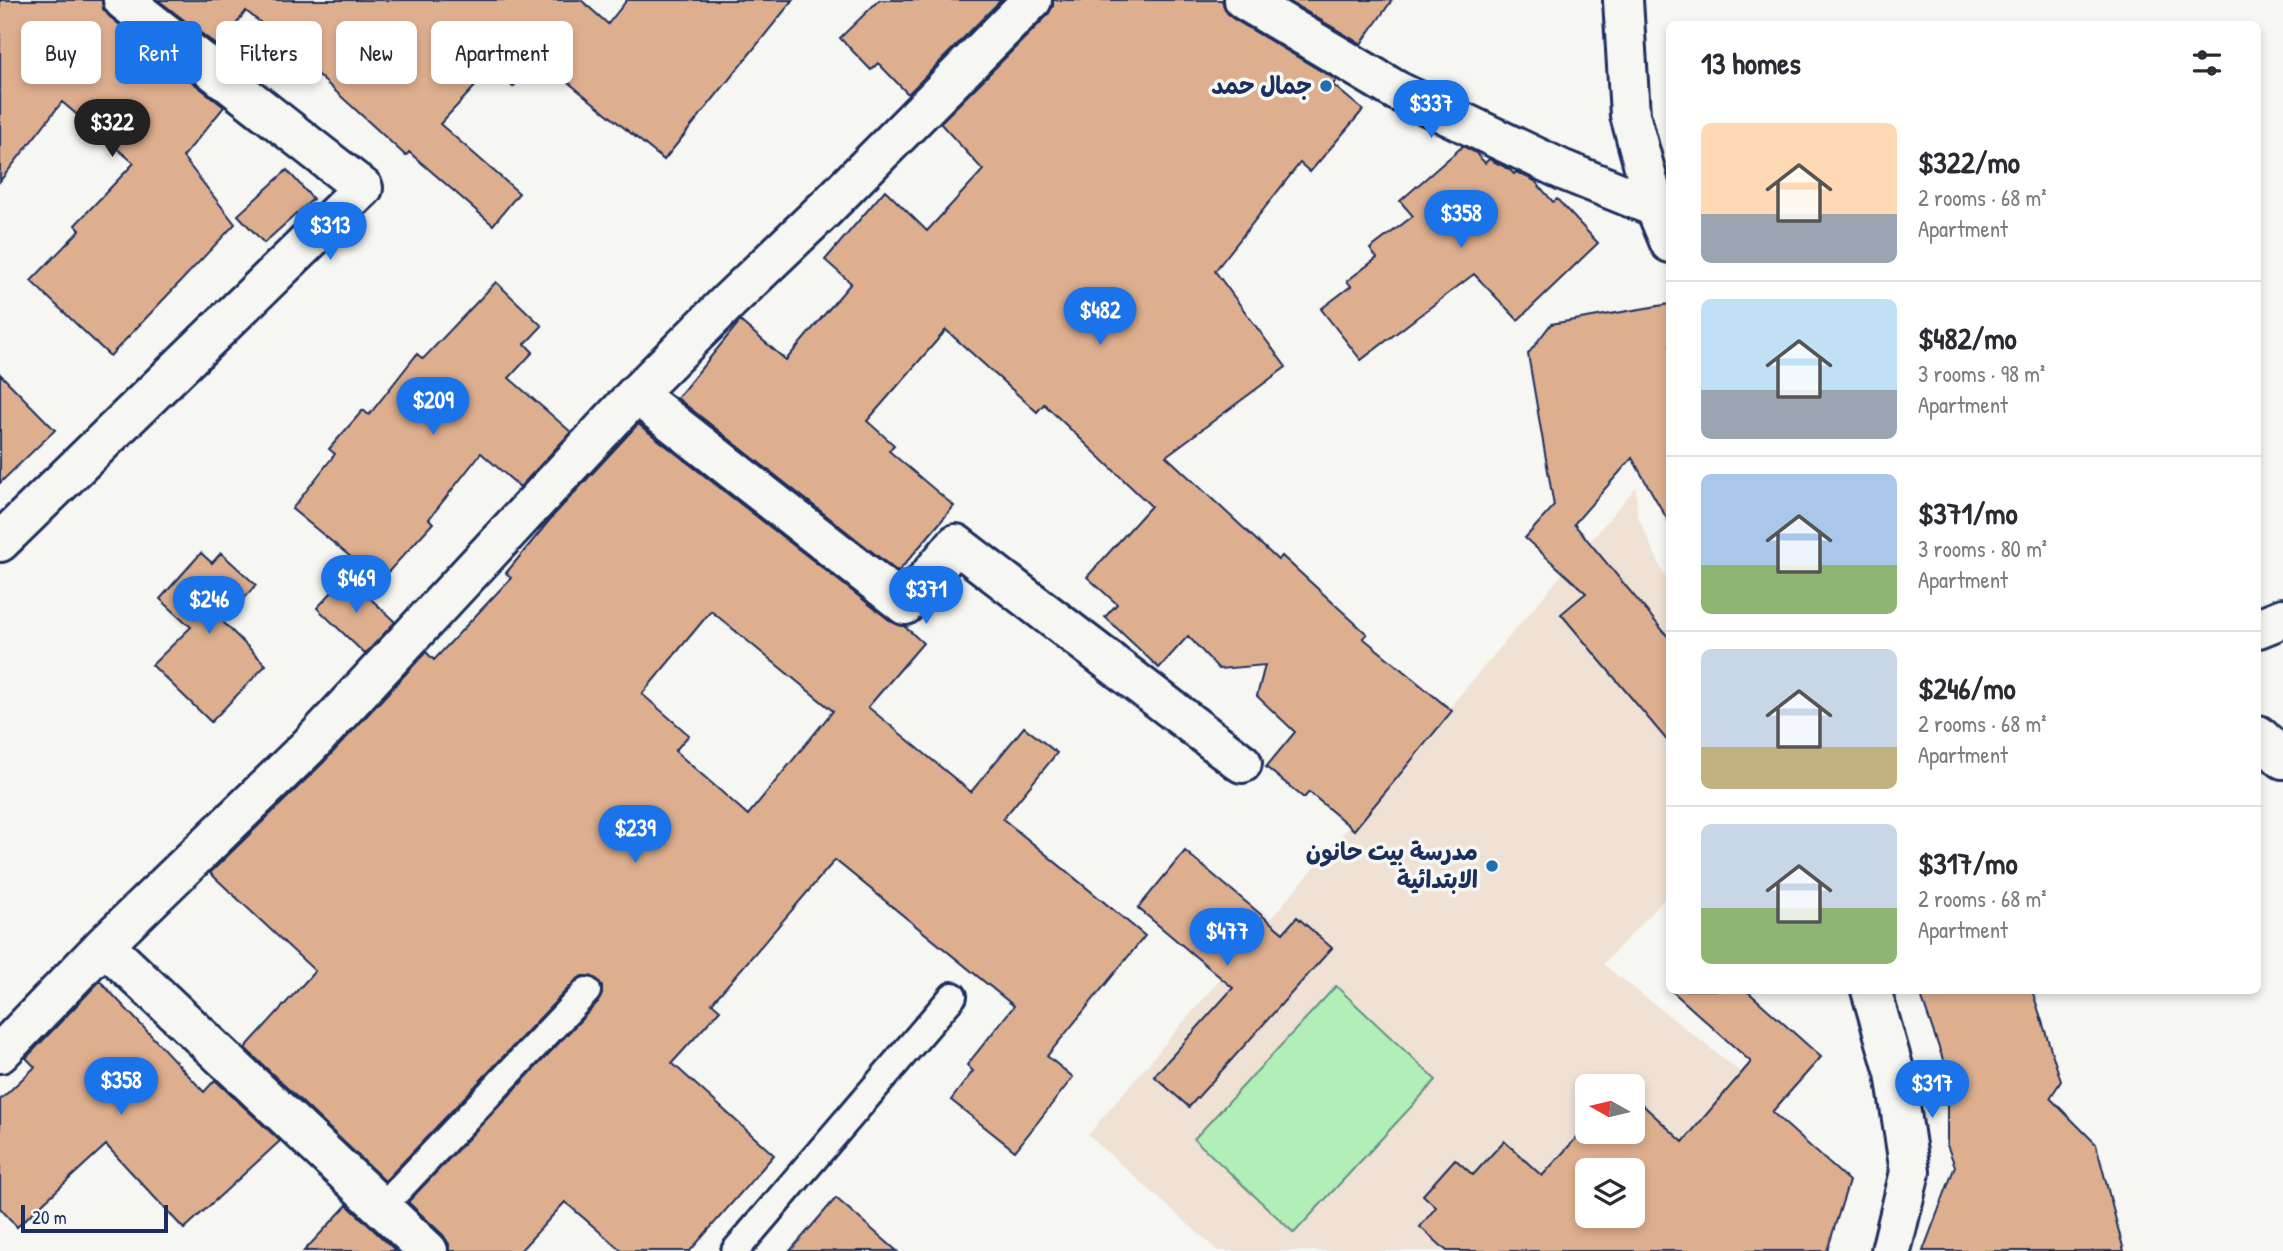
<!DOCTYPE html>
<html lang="en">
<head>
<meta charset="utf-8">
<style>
  :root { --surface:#fff; --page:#f2f2f3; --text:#2b2b33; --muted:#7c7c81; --line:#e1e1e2; --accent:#1a73e8 }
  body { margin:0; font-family:"Patrick Hand","Playpen Sans Arabic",sans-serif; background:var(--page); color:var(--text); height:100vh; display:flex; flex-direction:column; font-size:26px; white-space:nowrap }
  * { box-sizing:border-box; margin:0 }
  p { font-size:23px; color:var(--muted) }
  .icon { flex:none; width:38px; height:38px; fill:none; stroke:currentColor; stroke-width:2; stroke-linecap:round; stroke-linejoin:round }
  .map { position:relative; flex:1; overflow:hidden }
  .drawer { position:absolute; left:1666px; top:21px; width:595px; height:973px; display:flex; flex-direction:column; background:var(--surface); border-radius:10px; box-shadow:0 4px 10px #0003 }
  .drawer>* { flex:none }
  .top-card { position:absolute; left:21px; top:21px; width:665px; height:63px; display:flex; gap:14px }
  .needle { width:46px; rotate:278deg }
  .tools { position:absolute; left:1575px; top:1074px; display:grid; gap:14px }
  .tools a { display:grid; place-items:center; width:70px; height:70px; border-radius:10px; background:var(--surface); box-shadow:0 4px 10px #0003; font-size:35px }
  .scale { position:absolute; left:21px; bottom:18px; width:147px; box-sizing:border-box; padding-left:7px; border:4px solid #1b2f5e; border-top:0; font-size:19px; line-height:24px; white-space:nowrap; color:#1b2f5e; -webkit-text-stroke:5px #f6f6f2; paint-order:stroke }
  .price { position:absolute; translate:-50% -60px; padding:0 16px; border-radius:24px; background:var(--accent); color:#fff; font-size:23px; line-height:46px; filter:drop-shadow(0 2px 4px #0008) }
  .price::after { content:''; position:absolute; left:50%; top:42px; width:21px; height:16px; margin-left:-10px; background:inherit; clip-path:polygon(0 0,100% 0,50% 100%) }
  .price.current { background:#222; color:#fff }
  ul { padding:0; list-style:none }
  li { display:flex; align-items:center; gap:21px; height:175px; padding:0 35px }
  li+li { border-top:2px solid var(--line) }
  li span { display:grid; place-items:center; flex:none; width:196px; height:140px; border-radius:10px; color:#555 }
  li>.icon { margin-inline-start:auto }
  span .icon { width:84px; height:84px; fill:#fffc; stroke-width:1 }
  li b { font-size:30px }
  h2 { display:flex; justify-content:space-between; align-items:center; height:84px; padding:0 35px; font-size:30px }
  .pill { padding:0 24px; border-radius:10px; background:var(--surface); box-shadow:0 4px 10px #0003; font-size:24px; line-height:63px }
  .pill.current { background:var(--accent); color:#fff }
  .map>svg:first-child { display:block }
</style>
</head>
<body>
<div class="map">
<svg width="2283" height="1251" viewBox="0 0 2283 1251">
  <rect width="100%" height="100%" fill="#f6f6f2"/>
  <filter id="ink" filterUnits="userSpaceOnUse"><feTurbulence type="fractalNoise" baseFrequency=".0143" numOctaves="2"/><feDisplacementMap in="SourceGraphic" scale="14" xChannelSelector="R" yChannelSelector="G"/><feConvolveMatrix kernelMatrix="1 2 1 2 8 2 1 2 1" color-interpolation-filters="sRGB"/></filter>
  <g filter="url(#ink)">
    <!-- built -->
    <path fill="#efe1d4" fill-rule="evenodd" d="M1636,487L1637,515L1669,585V894L1603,964L1776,1100L1646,1251H1218L1088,1135ZM1587,1087H1633V1132H1587ZM1587,1171H1633V1216H1587Z"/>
    <!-- green -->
    <path fill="#b1efb6" stroke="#668f8a" stroke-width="2" d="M1336,986L1436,1080L1294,1233L1194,1139Z"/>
    <!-- building -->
    <path fill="#deaf8f" stroke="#1b2f5e" stroke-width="2" fill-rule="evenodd" d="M0,0H102L103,9L110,17L224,107L183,157L235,224L110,356L31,281L80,230L75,225L134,163L62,102L0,181Z
      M158,0H581L608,24L627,0H793L664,160L538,58L513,87L492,68L440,124L519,193L493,225L409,152L406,156L308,66L311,63L246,11L219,47Z
      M879,0H1001L908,94L878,63L871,70L840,38Z
      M1053,0H1222L1225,10L1232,18L1336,80L1333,85L1363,110L1310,172L1300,163L1215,271L1286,367L1166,456L1278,560L1282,556L1367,634L1363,638L1452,711L1354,830L1309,792L1304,798L1266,767L1295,732L1257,696L1265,665L1219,669L1188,636L1159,668L1105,617L1117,604L1087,577L1151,506L1044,404L1037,412L946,330L867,421L894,445L889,451L954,506L898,572L677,398L740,321L786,360L851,283L825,260L885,190L927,231L983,170L940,123L1048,15L1053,6Z
      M1287,0H1392L1361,44Z
      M1463,146L1476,153L1485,163L1489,159L1509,169L1514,174L1516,172L1535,181L1553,202L1557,199L1598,243L1518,320L1474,274L1361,360L1321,309L1351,286L1347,281L1377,258L1370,249L1413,216L1400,201Z
      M287,170L313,199L264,243L238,215Z
      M496,282L542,326L525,344L533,352L509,378L571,432L520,487L481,453L429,519L433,523L380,581L292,509L335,454L329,449L363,410L369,415L417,354L423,359Z
      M1670,304V524L1632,458L1574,524L1670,639V744L1561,614L1586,593L1525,538L1554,506L1528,354L1551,324Z
      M0,374L55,430L0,483Z
      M638,424L892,622L904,626L923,643L868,707L971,792L1024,727L1057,753L1003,819L1145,936L1047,1056L1073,1077L1015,1151L951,1100L973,1071L967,1065L1014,1006L835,860L712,1003L720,1010L672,1063L774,1155L690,1251H622L565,1202L520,1251H449V1244L443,1235L408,1202L598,1002L602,994V986L598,980L590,976H582L576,980L385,1181L245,1048L315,971L210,873L323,763L426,652L434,660L511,578L506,573L553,516ZM711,611L833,711L748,815L675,751L689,735L642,694Z
      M201,553L212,563L221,553L256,585L223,622L266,665L211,722L152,665L191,627L160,599Z
      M347,576L395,622L365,654L317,608Z
      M1185,851L1283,933L1297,917L1332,948L1189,1107L1154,1076L1233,988L1138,908Z
      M100,981L204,1092L215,1080L280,1141L184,1229L106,1145L17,1227L0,1208V1100L35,1067L26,1058Z
      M1671,990H1746L1821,1057L1772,1112L1849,1181L1827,1251H1447L1420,1227L1436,1207L1423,1195L1455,1159L1473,1175L1504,1141L1542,1176L1587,1126V1132H1633V1096L1683,1142L1751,1062ZM1587,1171H1633V1216H1587Z
      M1919,990H2032L2061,1081L2050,1098L2096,1144L2124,1251H1923L1955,1166L1947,1145V1071Z
      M836,1198L897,1251H790Z
      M347,1205L396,1251H304Z"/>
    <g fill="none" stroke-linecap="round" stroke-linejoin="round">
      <defs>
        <path id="service" d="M382,1207L587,991
          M735,1251L953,996"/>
        <path id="minor" d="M1244,0L1397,91L1563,170L1655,207
          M1623,0L1630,115L1655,207L1670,243
          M636,394L905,605L956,544L1242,763
          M0,542L363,188L123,0
          M2258,628L2283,618
          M2258,735L2283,759
          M104,945L428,1251
          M1871,990L1895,1073L1910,1172L1891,1251
          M0,1053L104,945L308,747L636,394L730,300L826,208L1032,0"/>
      </defs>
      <!-- service casing -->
      <use href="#service" stroke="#1b2f5e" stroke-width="32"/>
      <!-- minor casing -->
      <use href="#minor" stroke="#1b2f5e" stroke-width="44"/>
      <!-- service -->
      <use href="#service" stroke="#f6f6f2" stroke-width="26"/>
      <!-- minor -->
      <use href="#minor" stroke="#f6f6f2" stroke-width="38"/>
    </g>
  </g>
  <!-- markers -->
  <g fill="#1f6fb2" stroke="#f6f6f2" stroke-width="2.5">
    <circle cx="1326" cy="86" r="7"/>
    <circle cx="1492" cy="866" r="7"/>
  </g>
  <g text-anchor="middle" stroke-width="7" stroke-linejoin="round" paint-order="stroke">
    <!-- poi labels -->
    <g font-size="24" font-weight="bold" fill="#1b2f5e" stroke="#f6f6f2" text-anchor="end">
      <text x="1312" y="94">جمال حمد</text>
      <text x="1478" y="860">مدرسة بيت حانون<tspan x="1478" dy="28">الابتدائية</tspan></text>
    </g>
  </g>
</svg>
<div class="tools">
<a><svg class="needle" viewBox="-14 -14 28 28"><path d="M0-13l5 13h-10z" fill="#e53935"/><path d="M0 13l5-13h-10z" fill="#7c7c81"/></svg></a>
<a><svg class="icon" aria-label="layers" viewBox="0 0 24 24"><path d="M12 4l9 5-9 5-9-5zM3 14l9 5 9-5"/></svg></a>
</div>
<div class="scale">20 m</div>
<b class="price" style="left:1431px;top:140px">$337</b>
<b class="price current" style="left:112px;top:159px">$322</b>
<b class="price" style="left:1461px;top:250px">$358</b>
<b class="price" style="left:330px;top:262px">$313</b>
<b class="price" style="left:1100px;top:347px">$482</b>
<b class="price" style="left:433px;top:437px">$209</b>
<b class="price" style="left:356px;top:615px">$469</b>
<b class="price" style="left:926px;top:626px">$371</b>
<b class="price" style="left:209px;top:636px">$246</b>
<b class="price" style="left:635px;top:865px">$239</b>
<b class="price" style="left:1227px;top:968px">$477</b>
<b class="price" style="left:121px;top:1117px">$358</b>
<b class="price" style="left:1932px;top:1120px">$317</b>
<div class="top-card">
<a class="pill">Buy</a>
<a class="pill current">Rent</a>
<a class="pill">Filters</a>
<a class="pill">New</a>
<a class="pill">Apartment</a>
</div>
<section class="drawer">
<h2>13 homes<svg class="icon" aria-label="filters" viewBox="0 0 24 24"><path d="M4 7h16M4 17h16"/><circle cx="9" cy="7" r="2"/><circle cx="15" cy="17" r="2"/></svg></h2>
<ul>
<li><span style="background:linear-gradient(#ffd9b3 65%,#9aa5b1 0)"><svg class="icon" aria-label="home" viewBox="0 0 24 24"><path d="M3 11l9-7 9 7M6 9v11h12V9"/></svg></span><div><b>$322/mo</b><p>2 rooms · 68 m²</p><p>Apartment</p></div></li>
<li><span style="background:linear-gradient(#bfe0f5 65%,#9aa5b1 0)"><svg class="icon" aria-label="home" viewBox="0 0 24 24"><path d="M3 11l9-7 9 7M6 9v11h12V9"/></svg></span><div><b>$482/mo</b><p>3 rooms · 98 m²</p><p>Apartment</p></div></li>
<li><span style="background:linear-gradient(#a9c7e8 65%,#8fb573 0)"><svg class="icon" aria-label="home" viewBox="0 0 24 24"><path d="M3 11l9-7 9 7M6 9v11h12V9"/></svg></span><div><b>$371/mo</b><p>3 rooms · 80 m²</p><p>Apartment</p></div></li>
<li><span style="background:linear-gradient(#c9d6e8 70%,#c2b280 0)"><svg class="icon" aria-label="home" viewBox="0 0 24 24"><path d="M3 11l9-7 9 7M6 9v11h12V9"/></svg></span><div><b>$246/mo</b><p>2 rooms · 68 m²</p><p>Apartment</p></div></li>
<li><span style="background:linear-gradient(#c9d6e8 60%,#8fb573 0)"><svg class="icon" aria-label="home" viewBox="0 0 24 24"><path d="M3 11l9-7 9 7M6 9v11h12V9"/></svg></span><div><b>$317/mo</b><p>2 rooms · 68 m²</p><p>Apartment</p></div></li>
</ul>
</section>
</div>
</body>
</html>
